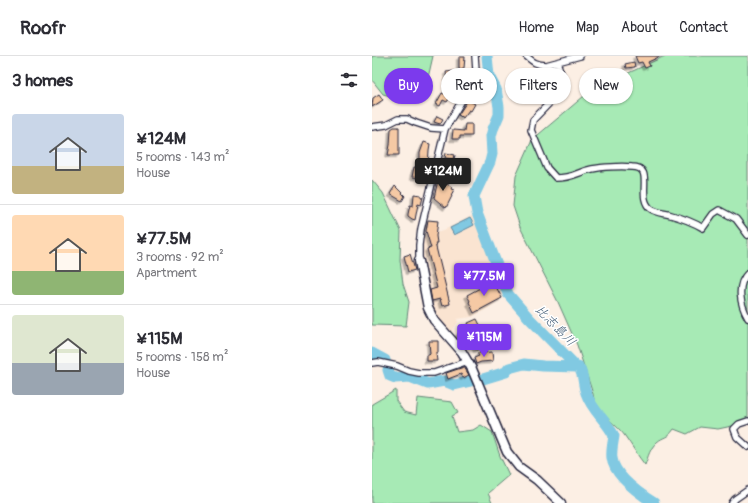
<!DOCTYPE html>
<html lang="en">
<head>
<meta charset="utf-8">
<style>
  :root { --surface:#fff; --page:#f2f2f3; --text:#2b2b33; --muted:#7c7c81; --line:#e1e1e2; --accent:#7c3aed }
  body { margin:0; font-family:Pangolin,"Klee One",sans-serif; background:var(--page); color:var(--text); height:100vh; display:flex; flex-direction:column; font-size:15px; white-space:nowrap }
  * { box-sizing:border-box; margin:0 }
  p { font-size:13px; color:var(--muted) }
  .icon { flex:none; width:22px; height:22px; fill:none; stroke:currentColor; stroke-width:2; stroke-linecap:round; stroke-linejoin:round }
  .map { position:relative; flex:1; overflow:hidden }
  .panel { display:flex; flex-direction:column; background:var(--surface); width:372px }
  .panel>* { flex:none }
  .hud { position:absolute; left:12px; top:12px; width:304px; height:36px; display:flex; gap:8px }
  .price { position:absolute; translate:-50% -34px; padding:0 9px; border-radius:4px; background:var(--accent); color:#fff; font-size:13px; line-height:26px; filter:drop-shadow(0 1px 2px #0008) }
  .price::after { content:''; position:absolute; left:50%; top:24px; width:12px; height:9px; margin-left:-6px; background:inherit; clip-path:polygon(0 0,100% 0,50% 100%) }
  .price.current { background:#222; color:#fff }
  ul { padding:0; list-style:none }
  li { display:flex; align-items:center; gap:12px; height:100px; padding:0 12px }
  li+li { border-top:1px solid var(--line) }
  li span { display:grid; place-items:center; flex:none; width:112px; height:80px; border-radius:4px; color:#555 }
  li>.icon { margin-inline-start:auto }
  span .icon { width:48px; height:48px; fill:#fffc; stroke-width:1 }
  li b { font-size:17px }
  h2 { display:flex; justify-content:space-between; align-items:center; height:48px; padding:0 12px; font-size:17px }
  .chip { padding:0 14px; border-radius:18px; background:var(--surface); box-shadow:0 1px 3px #0004; font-size:14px; line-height:36px }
  .chip.current { background:var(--accent); color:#fff }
  header { display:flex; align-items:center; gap:24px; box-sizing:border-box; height:56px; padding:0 20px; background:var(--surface); border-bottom:1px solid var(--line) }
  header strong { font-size:19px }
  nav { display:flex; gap:22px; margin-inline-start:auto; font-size:14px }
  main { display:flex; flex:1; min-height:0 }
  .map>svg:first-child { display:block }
</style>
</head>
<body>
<header>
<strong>Roofr</strong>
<nav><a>Home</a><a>Map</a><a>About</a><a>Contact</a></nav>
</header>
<main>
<section class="panel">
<h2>3 homes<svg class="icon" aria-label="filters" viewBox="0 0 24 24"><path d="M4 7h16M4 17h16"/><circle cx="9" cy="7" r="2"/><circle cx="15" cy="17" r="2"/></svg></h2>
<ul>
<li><span style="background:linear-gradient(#c9d6e8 65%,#c2b280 0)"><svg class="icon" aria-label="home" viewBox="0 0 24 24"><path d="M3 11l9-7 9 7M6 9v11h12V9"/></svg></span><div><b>¥124M</b><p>5 rooms · 143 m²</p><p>House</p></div></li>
<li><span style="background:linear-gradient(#ffd9b3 70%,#8fb573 0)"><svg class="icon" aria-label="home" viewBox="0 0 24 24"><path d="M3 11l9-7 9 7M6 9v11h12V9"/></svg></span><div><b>¥77.5M</b><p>3 rooms · 92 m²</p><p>Apartment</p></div></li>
<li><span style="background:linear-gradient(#dfe7d0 60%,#9aa5b1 0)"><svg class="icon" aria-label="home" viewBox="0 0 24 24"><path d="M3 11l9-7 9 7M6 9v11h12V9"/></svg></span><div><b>¥115M</b><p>5 rooms · 158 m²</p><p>House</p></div></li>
</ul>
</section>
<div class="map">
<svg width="376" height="447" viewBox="0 0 376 447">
  <defs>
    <filter id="shadow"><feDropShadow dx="-2.5" dy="2.5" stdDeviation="0" flood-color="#0004"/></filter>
  </defs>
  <rect width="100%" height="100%" fill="#fcefe4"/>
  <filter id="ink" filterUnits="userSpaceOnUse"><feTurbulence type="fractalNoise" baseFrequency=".025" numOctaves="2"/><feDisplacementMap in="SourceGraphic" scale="8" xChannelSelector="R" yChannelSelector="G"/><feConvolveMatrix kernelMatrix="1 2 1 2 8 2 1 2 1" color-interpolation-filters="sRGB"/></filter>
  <g filter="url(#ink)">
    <!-- built -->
    <path fill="#fae4d1" d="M106,159L136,238L115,253L100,261L85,263L86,266L79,276L77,275L60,254L49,203L50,179L72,174L99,160Z"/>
    <!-- green -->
    <path fill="#a7eab5" stroke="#648678" d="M0,0H61L53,35L38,45L11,38L0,24Z
      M293,0H376V362L360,370L346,373L328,371L315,378L302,373C295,383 292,380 285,386C278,392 276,401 273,409C266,400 260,390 253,380C243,366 223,357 221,338L205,289L186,246L148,171L141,150L144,120L160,84L218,35Z
      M0,124L11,137L29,175L28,204L31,228L37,246L34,270L0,269Z
      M24,334V345L32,356L44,359L46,342L80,346L86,357L80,360L85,376L101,374L109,369L120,376L128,400L137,419L116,437L120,447H0V348Z"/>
    <!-- water -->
    <path fill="#81c9e2" stroke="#5b869f" d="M98,162L102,169L82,179L78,172Z"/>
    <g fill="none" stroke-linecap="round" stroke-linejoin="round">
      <!-- river -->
      <path stroke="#81c9e2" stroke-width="11" d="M115,0L117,20L124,33L127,51V59L121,73L119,80L120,98L118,106L102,140L103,146L105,157L136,238L157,262L205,311L206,310C213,320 210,327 214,337C220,355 235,365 242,380C241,387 239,395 240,402C242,420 268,438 282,447
        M0,297L13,304
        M16,314L18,320L23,322L38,321L56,328L72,325L82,329L99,325
        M111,323L134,316L137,312L152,308L171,310L205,311"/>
    </g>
    <!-- building -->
    <path fill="#f5c9a4" stroke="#22223b" filter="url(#shadow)" d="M263,0H289L276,6L278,10L273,12L270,6L266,7Z
      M87,1H93L92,12L87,13Z
      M262,6L263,11L254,12L253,8Z
      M82,15L86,29L76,30L74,16Z
      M74,34L80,38L75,46L71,44L68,50L64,48L70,37L72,38Z
      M7,38L11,44L0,51L1,42Z
      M96,44L103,48L99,55L97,54L91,62L86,59Z
      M65,60L71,63L68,68L62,66Z
      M93,68H100V80H88V83H80L81,74L92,75Z
      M22,71H27V99H16L18,89L19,73Z
      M52,86L58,88L57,94L56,111H53L51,122L40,121L42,111L48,112V97Z
      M74,97L83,99L82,103L73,102Z
      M67,120L77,125L75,128L80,131L79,133L82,134L79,139L80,140L74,152L62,142Z
      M23,130L33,140L30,145L18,138Z
      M42,138L49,139V141H51L49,149L46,148L43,164L40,163L36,160V158L38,149L41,150Z
      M56,164L66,165L64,180L65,187H63L78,248L70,250L68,243L60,245L58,234L65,232L55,193L59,192L54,175Z
      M38,198L43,214L36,216L32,200Z
      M121,225L130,242L102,257L97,246L98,245L95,239Z
      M105,263L117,287L104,294L99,283L87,284L86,277L100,276L96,267Z
      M57,285H66V297H64L65,305H55V299H57L58,298Z
      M120,296L121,305L109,306L104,308L102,302L107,300L105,297Z
      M92,311L97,319L91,322L89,318L76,323L74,317Z"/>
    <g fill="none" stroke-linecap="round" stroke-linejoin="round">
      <defs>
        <path id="street" d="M154,0C161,6 165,9 174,9L208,0
          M185,6L190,20V28L189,35L161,64L159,74L175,112L184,122C201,122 205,116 220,113C230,111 249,110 260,111C284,111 263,141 279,153C285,157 292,157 299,159C310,162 321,166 331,172L341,158L347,154L364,163L376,179
          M0,71L14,69L26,63H35L44,67L59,72L73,73
          M47,205V189L49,173L73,73L99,29L104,14L103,0
          M376,217C364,229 368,248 376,262
          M0,307L6,306L25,310L37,315L47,317H62L96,305
          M376,365L367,368L362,373L365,381L376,391
          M360,447L363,443L376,434"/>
        <path id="secondary" d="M47,205L56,252L62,264L90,296L100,313L135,396L147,411L165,424L189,447"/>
      </defs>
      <!-- street casing -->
      <use href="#street" stroke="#22223b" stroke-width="8"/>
      <!-- secondary casing -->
      <use href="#secondary" stroke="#22223b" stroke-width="11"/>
      <!-- street -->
      <use href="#street" stroke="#fff" stroke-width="5.5"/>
      <!-- secondary -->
      <use href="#secondary" stroke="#fff" stroke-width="8"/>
    </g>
  </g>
  <g text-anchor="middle" stroke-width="3" stroke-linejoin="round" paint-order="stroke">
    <!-- water labels -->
    <g font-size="13" font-style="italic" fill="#435c75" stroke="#fff">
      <text transform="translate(184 269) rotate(46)" y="5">比志島川</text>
    </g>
  </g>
</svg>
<b class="price current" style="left:71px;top:136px">¥124M</b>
<b class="price" style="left:112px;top:241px">¥77.5M</b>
<b class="price" style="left:112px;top:302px">¥115M</b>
<div class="hud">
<a class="chip current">Buy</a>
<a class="chip">Rent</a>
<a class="chip">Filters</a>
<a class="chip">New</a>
</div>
</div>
</main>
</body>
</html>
